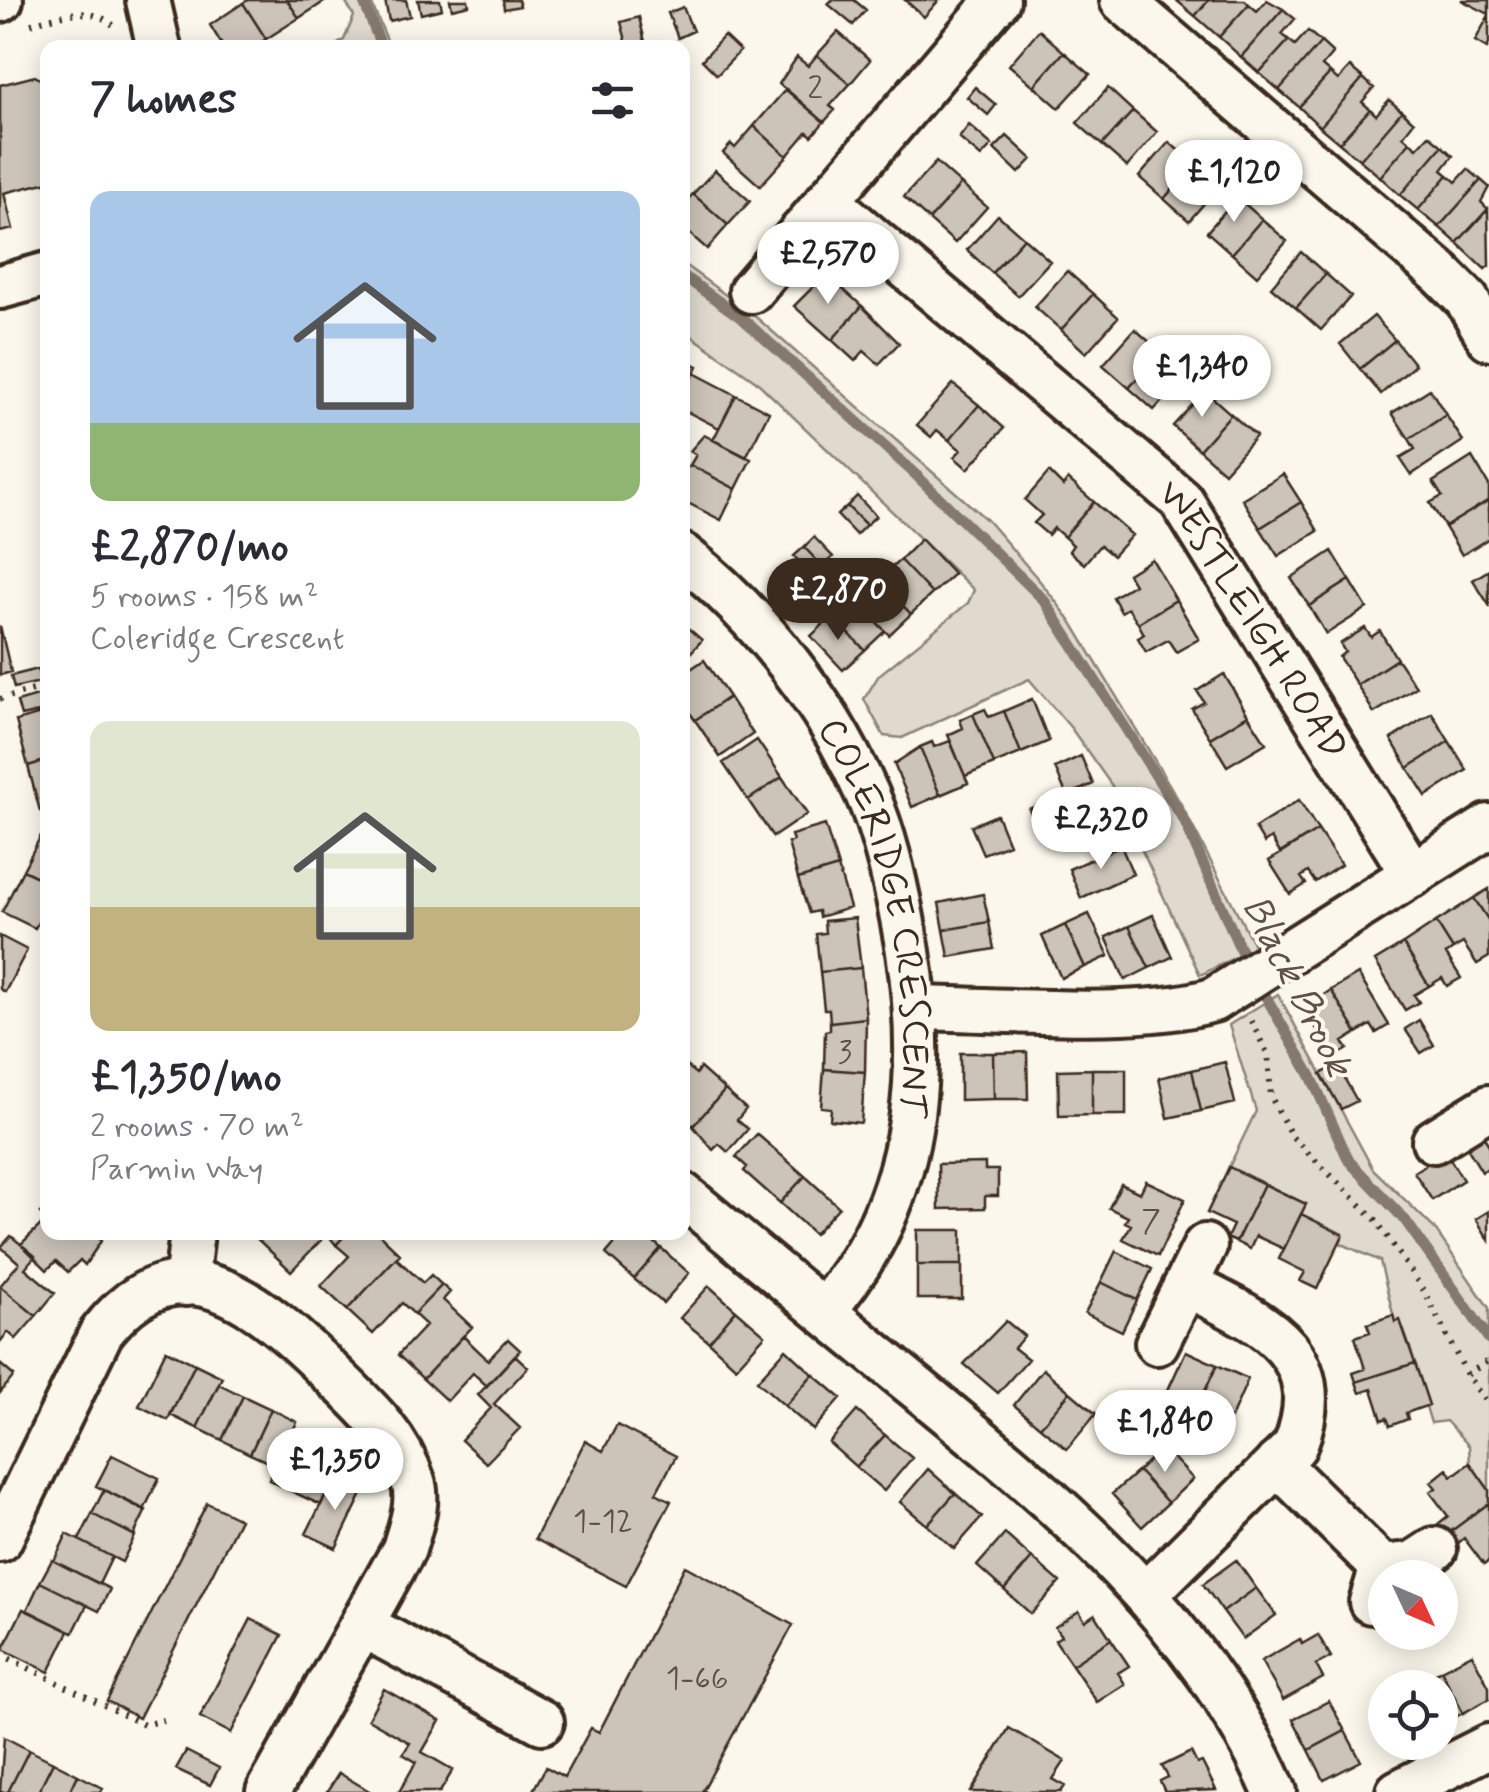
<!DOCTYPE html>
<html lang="en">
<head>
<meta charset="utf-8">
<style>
  :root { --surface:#fff; --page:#f2f2f3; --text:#2b2b33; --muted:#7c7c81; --accent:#3b2a1e }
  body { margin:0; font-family:Mynerve,sans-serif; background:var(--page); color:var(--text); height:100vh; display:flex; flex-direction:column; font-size:38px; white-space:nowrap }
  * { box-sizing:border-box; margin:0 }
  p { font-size:32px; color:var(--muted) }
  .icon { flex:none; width:55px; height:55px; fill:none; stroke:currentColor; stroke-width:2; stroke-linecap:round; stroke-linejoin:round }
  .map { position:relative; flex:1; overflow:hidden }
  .sheet { position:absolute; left:40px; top:40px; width:650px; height:1200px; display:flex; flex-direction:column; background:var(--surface); border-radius:20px; box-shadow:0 5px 25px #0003 }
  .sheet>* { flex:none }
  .needle { width:65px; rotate:134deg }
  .buttons { position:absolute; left:1368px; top:1560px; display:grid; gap:20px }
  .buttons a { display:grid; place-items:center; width:90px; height:90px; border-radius:50%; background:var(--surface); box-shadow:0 5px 25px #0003; font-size:50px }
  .price { position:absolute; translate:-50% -85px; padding:0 22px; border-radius:35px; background:#fff; color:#222; font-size:32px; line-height:65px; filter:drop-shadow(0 2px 5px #0008) }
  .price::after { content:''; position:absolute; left:50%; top:60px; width:30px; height:22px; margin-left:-15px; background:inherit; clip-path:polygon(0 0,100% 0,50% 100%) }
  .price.selected { background:var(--accent); color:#fff }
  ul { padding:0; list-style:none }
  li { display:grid; align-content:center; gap:20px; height:530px; padding:0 50px }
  li span { display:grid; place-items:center; height:310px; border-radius:20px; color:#555 }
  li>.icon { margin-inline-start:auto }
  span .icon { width:180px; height:180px; fill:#fffc; stroke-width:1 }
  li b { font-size:42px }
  h2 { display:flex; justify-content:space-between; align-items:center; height:120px; padding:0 50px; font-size:42px }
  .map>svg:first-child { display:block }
</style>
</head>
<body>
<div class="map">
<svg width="1489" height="1792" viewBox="0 0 1489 1792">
  <rect width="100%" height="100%" fill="#fbf7ec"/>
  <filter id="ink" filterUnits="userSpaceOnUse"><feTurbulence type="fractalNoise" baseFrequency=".01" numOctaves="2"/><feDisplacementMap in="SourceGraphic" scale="20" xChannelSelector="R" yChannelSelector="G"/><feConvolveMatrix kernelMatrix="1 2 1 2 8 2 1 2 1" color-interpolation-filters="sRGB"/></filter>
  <g filter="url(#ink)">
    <!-- green -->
    <path fill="#dfd9ce" stroke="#8d8276" stroke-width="2.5" d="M344,0H370L390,47H333L344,40L354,16Z
      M682,263L757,318L987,520L1039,580L1071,621L1181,804L1255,947L1200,975L1112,786L1071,728L1029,679L902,738L884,736L864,699L879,675L968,603L974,590L756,381L683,330Z
      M1278,994L1373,1169L1434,1228L1489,1308V1490L1470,1463L1469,1446L1446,1421L1431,1423L1400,1321L1395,1322L1380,1261L1340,1243L1343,1234L1301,1214L1306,1204L1229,1167L1256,1111L1229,1025Z"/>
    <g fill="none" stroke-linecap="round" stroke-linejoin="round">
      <!-- stream -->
      <path stroke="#85796d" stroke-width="11" d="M363,0L382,48
        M682,275L743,319L915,474L1044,600L1184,820L1245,960L1311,1076L1349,1161L1405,1220L1489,1339"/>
    </g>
    <!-- building -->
    <path fill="#ccc4b9" stroke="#3b2a1e" stroke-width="2.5" d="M248,0H287L299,18L266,39L243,3Z
      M287,0H327L299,18Z
      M385,0H406L410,16L389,21Z
      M418,0H440L442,9L421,14Z
      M450,0H468L469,5L452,9Z
      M503,0H518L520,6L504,9Z
      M832,0H854L866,10L853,25L828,4Z
      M905,0H939L924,17Z
      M1176,0H1209L1195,16Z
      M1209,0H1245L1249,4L1219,37L1195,16Z
      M1267,0L1283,9L1241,57L1219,37L1249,4L1257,11Z
      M1461,0H1489V14Z
      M243,3L266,39L253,48H224L210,25Z
      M683,7L693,31L678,38L668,13Z
      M1283,9L1295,19L1282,34L1289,40L1259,73L1241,57Z
      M1489,15V44L1487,48L1475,41Z
      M639,17L646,46L628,48L621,22Z
      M1039,30L1064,52L1034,86L1009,65Z
      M1308,31L1321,42L1279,90L1259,73L1289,40L1295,45Z
      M838,32L870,60L850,84L817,55Z
      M724,36L740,51L717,75L702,60Z
      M1321,42L1333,53L1322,66L1330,73L1299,107L1279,90Z
      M1064,52L1090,74L1059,108L1034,86Z
      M817,55L850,84L830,106L835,110L824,122L779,84L797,57L808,66Z
      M1350,67L1363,78L1320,127L1299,107L1330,73L1338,80Z
      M35,76L48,84V182L4,193L13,229L0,232V85Z
      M1363,78L1374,88L1362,102L1370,109L1339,143L1320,127Z
      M975,87L996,105L988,115L967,97Z
      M1108,88L1133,111L1102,145L1077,123Z
      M786,89L824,122L812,136L807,132L787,156L754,126Z
      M1389,100L1402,111L1360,160L1339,143L1370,109L1376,115Z
      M1133,111L1157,132L1127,167L1102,145Z
      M1402,111L1414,122L1403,136L1410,142L1380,177L1360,160Z
      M969,125L992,145L981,157L959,138Z
      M754,126L787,156L760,186L723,153L731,144L735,148Z
      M1429,135L1442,146L1400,195L1380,177L1410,142L1417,148Z
      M1007,136L1032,159L1019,173L994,149Z
      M1169,142L1194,164L1164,199L1139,177Z
      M1442,146L1453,156L1442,170L1448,175L1418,210L1400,195Z
      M936,162L961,184L929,220L904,197Z
      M1194,164L1219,186L1189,221L1164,199Z
      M1468,169L1481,180L1439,227L1418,210L1448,175L1456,182Z
      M715,170L750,201L728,225L693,194Z
      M1481,180L1489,187L1481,202L1488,209L1457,243L1439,227Z
      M961,184L987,207L955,243L929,220Z
      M693,194L728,225L707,249L682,227V206Z
      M1237,197L1262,219L1232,254L1207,232Z
      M1488,209L1489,266L1485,269L1457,243Z
      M998,215L1024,238L992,273L967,250Z
      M1262,219L1287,241L1257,276L1232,254Z
      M1024,238L1050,261L1018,296L992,273Z
      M1301,252L1326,274L1296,308L1271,287Z
      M1067,271L1093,294L1061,330L1035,307Z
      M826,274L862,306L832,340L794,306Z
      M1326,274L1351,296L1321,330L1296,308Z
      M1093,294L1118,317L1086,353L1061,330Z
      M862,306L899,343L879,364L864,351L855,361L832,340Z
      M1374,316L1395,340L1360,369L1340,344Z
      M1135,329L1161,352L1129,388L1103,365Z
      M1395,340L1415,365L1381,394L1360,369Z
      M1161,352L1186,375L1154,410L1129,388Z
      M682,358L698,366L682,396Z
      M694,373L736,395L719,428L682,409V396Z
      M953,384L979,405L949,440L937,430L931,437L917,425Z
      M1430,389L1446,415L1409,439L1392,413Z
      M1205,391L1231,414L1199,450L1173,426Z
      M736,395L769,412L746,457L713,440Z
      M979,405L1004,428L968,469L954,457L961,450L949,440Z
      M1231,414L1256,436L1224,472L1199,450Z
      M1446,415L1463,441L1411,475L1400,458L1415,449L1409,439Z
      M704,435L751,459L736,489L690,465L696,455L690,451Z
      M1472,457L1489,485V500L1445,527L1430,503L1442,496L1433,482Z
      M690,465L736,489L721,520L682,500V474Z
      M1049,472L1063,486L1068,479L1094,502L1064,537L1054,528L1048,535L1034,523L1042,515L1025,500Z
      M1283,474L1301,502L1260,528L1242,499Z
      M857,496L876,516L866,525L847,506Z
      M1489,500V538L1462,555L1445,527Z
      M1094,502L1132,535L1113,556L1100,545L1084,564L1069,551L1073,545L1064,537Z
      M1301,502L1318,531L1278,556L1260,528Z
      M847,506L866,525L856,535L837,515Z
      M814,537L833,557L822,566L804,547Z
      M921,539L954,574L932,594L900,560Z
      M804,547L822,566L812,575L794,556Z
      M1332,551L1350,580L1309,606L1291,578Z
      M1152,559L1176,600L1138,623L1128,608L1121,612L1113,597L1134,584L1128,574Z
      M900,560L932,594L911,614L878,580Z
      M1489,570V605L1473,580Z
      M878,580L911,614L889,635L857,601Z
      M1350,580L1367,608L1326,634L1309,606Z
      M853,597L885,631L865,650L832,616Z
      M1176,600L1199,639L1176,652L1168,640L1146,652L1138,638L1144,634L1138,623Z
      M832,616L865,650L843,670L811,636Z
      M682,623L702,640L682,662Z
      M0,626L11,672L0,675Z
      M1365,628L1371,637L1380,631L1397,659L1357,685L1339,657L1345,652L1340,644Z
      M1397,659L1416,687L1374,713L1357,685Z
      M704,660L729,697L695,720L682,702V675Z
      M38,669L40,682L14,688L11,676Z
      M1224,674L1248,715L1210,738L1192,709L1204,702L1197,691Z
      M48,693V710L21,716L17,702Z
      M729,697L753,734L720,757L695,720Z
      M1032,699L1049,741L1021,753L1004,711Z
      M985,709L989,717L1004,711L1021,753L994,764L973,714Z
      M48,712V760L28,766L16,721Z
      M1432,713L1449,741L1408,768L1391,739Z
      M973,714L994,764L965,776L948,735L963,728L960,720Z
      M1248,715L1266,743L1227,766L1210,738Z
      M757,740L782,777L748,800L723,763Z
      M950,741L968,783L940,795L920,747L932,742L934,747Z
      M1449,741L1467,770L1426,796L1408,768Z
      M920,747L940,795L912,807L894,764Z
      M1081,756L1093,784L1067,796L1055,768Z
      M48,760V810L40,811L28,766Z
      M782,777L807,814L773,837L748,800Z
      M1054,798L1066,826L1041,837L1029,809Z
      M1299,800L1318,830L1280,853L1271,838L1264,843L1255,828Z
      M997,815L1009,844L983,854L971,826Z
      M825,825L838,867L798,879L788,843L793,841L791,835Z
      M45,828L48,830V882L23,870Z
      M1318,830L1341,865L1315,882L1308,872L1301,877L1306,884L1290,894L1269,861Z
      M1121,846L1133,874L1081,898L1069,869Z
      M838,867L850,908L819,917L818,911L809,913L798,879Z
      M23,870L48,882V904L35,928L2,912Z
      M1489,889V921L1474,898Z
      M983,894L989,922L944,930L939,903Z
      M1474,898L1489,921V957L1477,964L1463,943L1453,949L1436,922Z
      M1089,914L1109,956L1085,967L1065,925Z
      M1153,915L1172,957L1149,968L1129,926Z
      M855,918L861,968L820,972L816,934L825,933L824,921Z
      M989,922L994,949L949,957L944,930Z
      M1436,922L1453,949L1446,954L1461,978L1447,986L1442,978L1429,986L1403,944Z
      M1065,925L1085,967L1061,978L1042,936Z
      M1129,926L1149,968L1125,980L1106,937Z
      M0,936L27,950L5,992L0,989Z
      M1403,944L1429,986L1414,995L1419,1002L1405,1010L1375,961Z
      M861,968L866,1018L830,1022L829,1009H824L820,972Z
      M1358,974L1389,1025L1376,1033L1371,1025L1357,1033L1331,990Z
      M1331,990L1357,1033L1343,1042L1348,1049L1334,1057L1304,1008Z
      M866,1018L865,1072L824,1069L825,1031L830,1030V1022Z
      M1419,1020L1434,1045L1421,1053L1405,1029Z
      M1027,1052L1028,1099H994L993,1053Z
      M960,1053H993L994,1099L960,1100Z
      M1225,1062L1235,1103L1201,1111L1192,1070Z
      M1337,1065L1357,1101L1341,1109L1321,1074Z
      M686,1066L696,1074L700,1068L725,1090L693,1126L682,1117V1070Z
      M824,1069L865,1072L861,1123L830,1120L831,1108L821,1107Z
      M1092,1069H1126V1115H1092Z
      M1092,1069V1115L1059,1116L1058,1070Z
      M1192,1070L1201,1111L1168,1118L1159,1078Z
      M725,1090L746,1109L737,1120L748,1129L728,1152L719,1144L713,1150L693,1126Z
      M757,1134L805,1176L780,1203L744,1171L747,1167L736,1157Z
      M1483,1136L1489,1145V1167L1482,1172L1466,1146Z
      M1446,1152L1463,1180L1432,1200L1414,1172Z
      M985,1163V1170H998V1196H985V1208L939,1209L938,1164Z
      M1229,1167L1264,1184L1236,1242L1227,1238L1233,1225L1207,1213Z
      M805,1176L839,1207L814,1234L780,1203Z
      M1146,1181L1185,1199L1158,1256L1123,1239L1131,1225L1125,1222L1128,1217L1109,1208L1121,1184L1140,1193Z
      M1264,1184L1306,1204L1284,1249L1256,1236L1250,1249L1236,1242Z
      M48,1206V1232H93L101,1241L85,1265L80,1260L68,1272L56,1261L47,1270L21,1244L47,1219L40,1213Z
      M1489,1211V1240L1476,1219Z
      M1301,1214L1343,1235L1317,1289L1300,1281L1305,1272L1279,1259Z
      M917,1230H962V1265H917Z
      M250,1232H313L321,1240L291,1271Z
      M326,1232H348L336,1245Z
      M348,1232H377L400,1254L347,1310L321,1286L349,1256L336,1245Z
      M625,1232H643L661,1248L634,1279L606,1254Z
      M11,1236L35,1256L25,1268L55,1293L36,1316L0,1286L19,1263L1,1247Z
      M661,1248L689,1273L663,1303L634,1279Z
      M1116,1251L1152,1269L1137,1300L1101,1282Z
      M396,1258L423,1283L431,1275L442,1285L414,1314L402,1303L373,1334L347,1310Z
      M917,1265H962V1299H917Z
      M1101,1282L1137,1300L1122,1331L1085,1313Z
      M442,1285L450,1292L443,1300L472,1327L423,1379L398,1355L426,1325L414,1314Z
      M0,1286L36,1316L16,1339L8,1332L0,1342Z
      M709,1286L736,1310L709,1342L680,1318Z
      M736,1310L765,1335L736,1367L709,1342Z
      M1393,1315L1395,1322L1400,1320L1415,1363L1356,1382L1353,1373L1365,1369L1355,1337L1370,1332L1367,1324Z
      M1006,1321L1024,1336L1014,1348L1028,1359L998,1393L964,1364Z
      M463,1336L488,1360L508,1339L520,1350L487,1386L473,1373L447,1401L423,1379Z
      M786,1349L813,1374L785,1406L757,1381Z
      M166,1350L195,1364L168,1420L139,1406Z
      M1186,1351L1217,1365L1199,1404L1168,1390Z
      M515,1355L528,1367L494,1404L520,1428L486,1463L461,1440L491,1408L478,1395Z
      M1415,1363L1429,1405L1406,1413L1408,1419L1390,1426L1387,1418L1382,1420L1372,1389L1360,1393L1356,1382Z
      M0,1364L14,1376L0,1393Z
      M195,1364L222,1377L197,1428L170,1415Z
      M1217,1365L1248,1379L1231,1418L1199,1404Z
      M1043,1369L1070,1392L1040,1427L1014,1405Z
      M813,1374L841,1398L813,1430L785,1406Z
      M219,1384L243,1396L222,1440L197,1428Z
      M1070,1392L1096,1414L1067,1449L1040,1427Z
      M243,1396L271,1409L250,1454L222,1440Z
      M271,1409L297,1422L276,1466L250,1454Z
      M857,1411L885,1435L856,1467L829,1443Z
      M617,1425L676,1456L656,1493L671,1501L626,1586L535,1539L585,1441L603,1451Z
      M885,1435L912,1458L884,1491L856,1467Z
      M291,1436L317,1448L295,1493L269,1480Z
      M1163,1447L1193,1479L1168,1503L1138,1471Z
      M317,1448L342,1460L321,1505L295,1493Z
      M112,1455L159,1478L144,1510L96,1486Z
      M1470,1463L1489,1490V1503L1446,1535L1438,1524L1448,1516L1430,1492L1436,1488L1431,1482L1447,1469L1452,1476Z
      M928,1469L955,1493L927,1525L900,1502Z
      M1138,1471L1168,1503L1142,1527L1112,1494Z
      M334,1478L363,1492L336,1548L306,1534Z
      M104,1490L146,1510L134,1535L92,1514Z
      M955,1493L982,1517L954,1549L927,1525Z
      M207,1503L240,1519L139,1718L107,1701Z
      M1489,1503V1561L1484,1565L1464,1538L1455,1546L1446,1535Z
      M92,1514L135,1536L122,1562L79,1540Z
      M67,1534L112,1557L99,1584L54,1561Z
      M1005,1534L1032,1558L1004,1590L977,1566Z
      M1032,1558L1060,1582L1031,1614L1004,1590Z
      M52,1560L110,1589L99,1611L40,1582Z
      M1236,1560L1256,1588L1223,1612L1203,1584Z
      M685,1566L793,1625L703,1790L707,1792H532L546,1767L564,1777L591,1728L599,1732Z
      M40,1582L87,1605L73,1633L27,1610Z
      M1256,1588L1276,1615L1243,1639L1223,1612Z
      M23,1609L69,1631L49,1672L3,1649Z
      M1079,1611L1085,1621L1095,1614L1111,1639L1072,1665L1055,1640L1061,1636L1055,1627Z
      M251,1619L282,1635L231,1733L200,1717Z
      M1318,1635L1331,1657L1316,1665L1323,1678L1283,1700L1261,1661L1300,1639L1302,1644Z
      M1111,1639L1129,1666L1118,1673L1125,1684L1097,1702L1072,1665Z
      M1472,1654L1489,1687V1699L1463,1713L1441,1670Z
      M1441,1670L1463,1713L1440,1725V1688L1410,1687Z
      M384,1689L440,1721L422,1752L453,1770L440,1792H399L416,1762L403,1754L410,1743L368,1719Z
      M1329,1701L1345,1731L1309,1750L1293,1719Z
      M1009,1728L1065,1761L1053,1779L1065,1786L1061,1792H971Z
      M1345,1731L1361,1761L1324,1780L1309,1750Z
      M4,1737L29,1750L8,1792H0Z
      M29,1750L53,1762L38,1792H8Z
      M186,1751L219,1768L210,1785L176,1769Z
      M1191,1752L1197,1764L1202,1762L1216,1790L1165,1792L1160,1781L1168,1777L1162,1766Z
      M53,1762L78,1775L70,1792H38Z
      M339,1773L371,1792H327Z
      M78,1775L103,1788L101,1792H70Z"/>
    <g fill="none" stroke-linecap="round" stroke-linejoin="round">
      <defs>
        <g id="minor">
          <path d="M0,0H1"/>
          <path d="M148,0L159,48"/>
          <path d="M1122,0L1440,273L1467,300L1489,338"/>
          <path id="s1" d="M828,201L1181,500L1413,875"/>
          <path d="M0,287L48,274"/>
          <path d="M751,291L998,0"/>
          <path id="s2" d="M682,555C760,616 827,703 867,794C884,832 894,877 902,918C930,1057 923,1201 823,1311"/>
          <path d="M918,1008C1002,1009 1136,1022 1213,1000L1489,826"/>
          <path d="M1434,1141L1489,1107"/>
          <path d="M682,1194C760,1259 838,1324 917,1388C1057,1503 1201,1621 1275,1792"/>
          <path d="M186,1284L192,1232"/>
          <path d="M1157,1343L1205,1246"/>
          <path d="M1277,1463L1382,1567L1412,1564L1435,1549"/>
          <path d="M0,1540L101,1333C180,1231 262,1306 330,1372C364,1405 398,1435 413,1481C420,1503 410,1528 404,1549L268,1792"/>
          <path d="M1145,1595L1295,1446C1332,1350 1260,1322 1187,1285"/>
          <path d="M1371,1602L1382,1567"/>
          <path d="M362,1625L542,1722"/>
          <path d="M1398,1792L1489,1746"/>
        </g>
      </defs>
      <!-- minor casing -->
      <use href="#minor" stroke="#3b2a1e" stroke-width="50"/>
      <!-- path -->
      <path stroke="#3b2a1e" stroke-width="6" stroke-dasharray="2.5 8" stroke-linecap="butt" d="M31,24C60,16 88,4 113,25
        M0,699L48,686
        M1251,1021L1268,1055L1271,1097L1292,1137L1376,1220L1424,1291L1467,1375L1489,1406
        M1467,1375L1489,1360
        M0,1654L144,1725L163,1720"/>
      <!-- minor -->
      <use href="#minor" stroke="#fbf7ec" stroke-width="42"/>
    </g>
  </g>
  <g text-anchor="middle" stroke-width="8" stroke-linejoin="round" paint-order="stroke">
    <!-- number labels -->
    <g font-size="32" fill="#5f5045">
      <text x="815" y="98">2</text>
      <text x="845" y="1062">3</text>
      <text x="1151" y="1231">7</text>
      <text x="603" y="1531">1-12</text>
      <text x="697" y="1688">1-66</text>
    </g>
    <!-- street labels -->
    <g font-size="38" fill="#3b2a1e" stroke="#fbf7ec">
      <text dy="13" stroke="none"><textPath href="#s1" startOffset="602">WESTLEIGH ROAD</textPath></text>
      <text dy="13" stroke="none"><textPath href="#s2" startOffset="428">COLERIDGE CRESCENT</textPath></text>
    </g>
    <!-- water labels -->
    <g font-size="40" font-style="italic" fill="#605246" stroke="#fbf7ec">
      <text transform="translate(1299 985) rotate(63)" y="14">Black Brook</text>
    </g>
  </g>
</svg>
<div class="buttons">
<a><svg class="needle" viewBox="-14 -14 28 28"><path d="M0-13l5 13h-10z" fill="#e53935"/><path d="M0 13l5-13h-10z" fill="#7c7c81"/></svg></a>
<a><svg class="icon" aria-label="locate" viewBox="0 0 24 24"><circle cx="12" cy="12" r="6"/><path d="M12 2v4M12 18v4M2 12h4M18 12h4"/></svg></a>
</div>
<b class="price" style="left:1234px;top:225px">£1,120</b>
<b class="price" style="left:828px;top:307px">£2,570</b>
<b class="price" style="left:1202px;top:420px">£1,340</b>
<b class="price selected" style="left:838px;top:643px">£2,870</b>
<b class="price" style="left:1101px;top:872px">£2,320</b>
<b class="price" style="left:1165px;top:1475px">£1,840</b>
<b class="price" style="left:335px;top:1513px">£1,350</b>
<section class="sheet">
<h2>7 homes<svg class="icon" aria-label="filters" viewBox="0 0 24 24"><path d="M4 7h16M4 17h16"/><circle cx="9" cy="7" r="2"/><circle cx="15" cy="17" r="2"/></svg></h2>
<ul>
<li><span style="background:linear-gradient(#a9c7e8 75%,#8fb573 0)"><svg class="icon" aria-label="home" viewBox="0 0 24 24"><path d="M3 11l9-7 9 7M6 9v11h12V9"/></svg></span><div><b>£2,870/mo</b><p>5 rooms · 158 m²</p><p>Coleridge Crescent</p></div></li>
<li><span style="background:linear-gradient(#dfe7d0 60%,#c2b280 0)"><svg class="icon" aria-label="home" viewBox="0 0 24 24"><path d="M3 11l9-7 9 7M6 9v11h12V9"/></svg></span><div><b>£1,350/mo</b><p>2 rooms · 70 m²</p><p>Parmin Way</p></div></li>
</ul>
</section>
</div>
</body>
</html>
